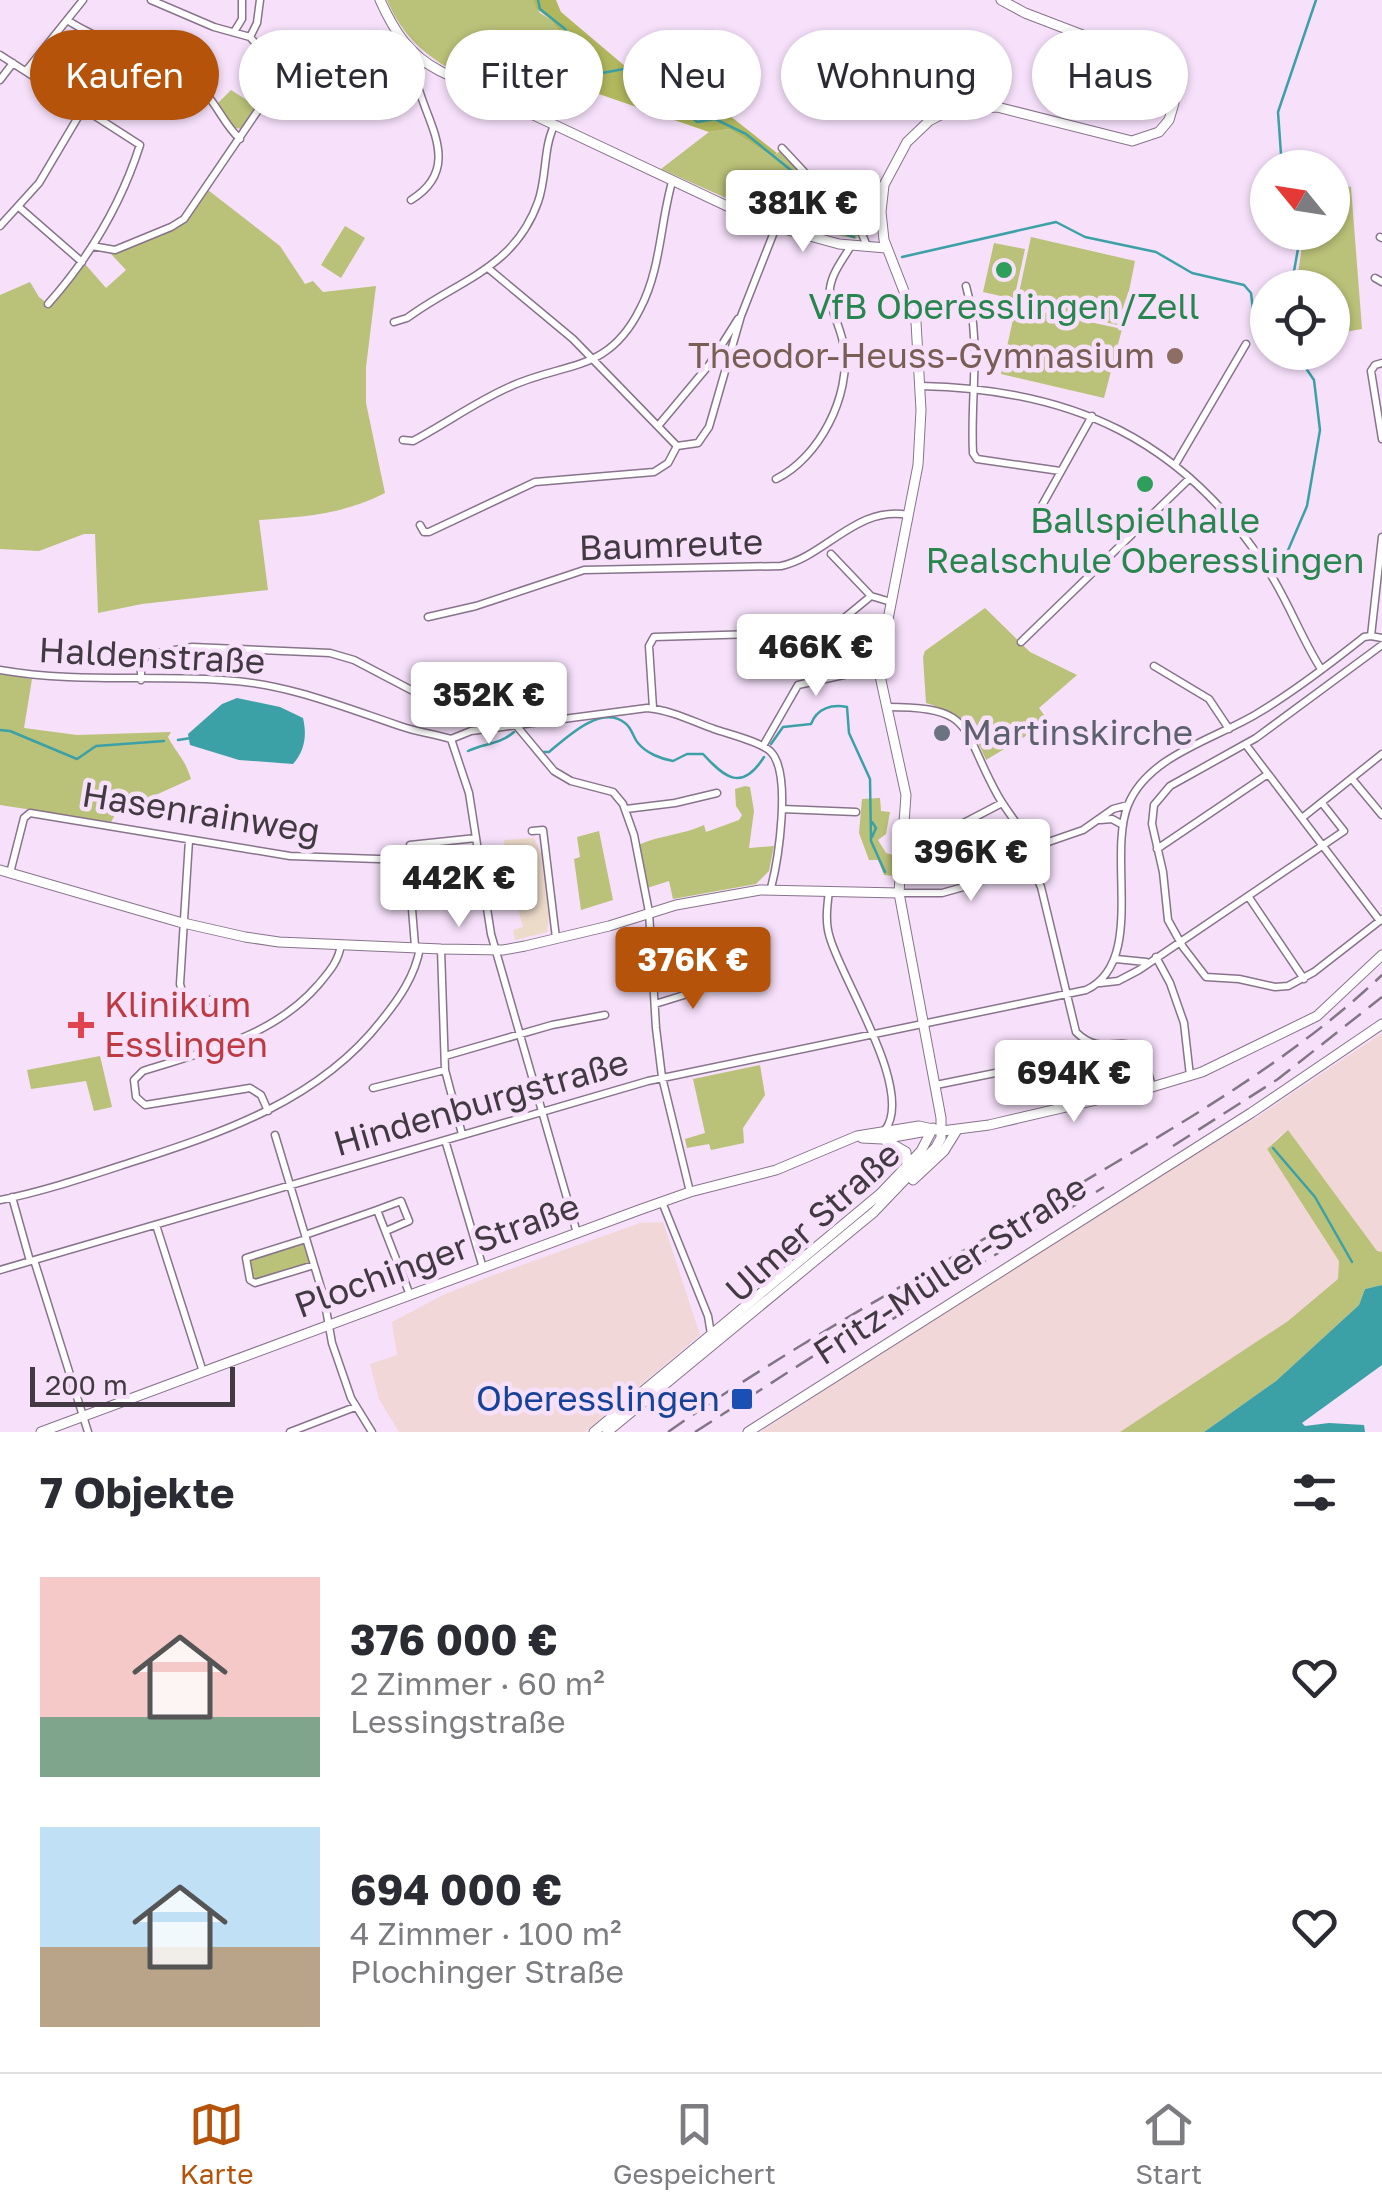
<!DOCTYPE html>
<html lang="de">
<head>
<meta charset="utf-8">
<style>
  :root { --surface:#fff; --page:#f2f2f3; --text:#2b2b33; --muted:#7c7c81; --line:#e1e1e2; --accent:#b45309 }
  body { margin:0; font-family:"Golos Text",sans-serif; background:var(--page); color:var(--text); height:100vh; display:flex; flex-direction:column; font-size:38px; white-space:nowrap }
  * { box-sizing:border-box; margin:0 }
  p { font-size:32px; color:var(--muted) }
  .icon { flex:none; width:55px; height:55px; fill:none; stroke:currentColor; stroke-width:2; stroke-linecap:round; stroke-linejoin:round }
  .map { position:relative; height:1432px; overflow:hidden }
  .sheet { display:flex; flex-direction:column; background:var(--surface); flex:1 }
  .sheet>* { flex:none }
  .banner { position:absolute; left:30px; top:30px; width:1322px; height:90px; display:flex; gap:20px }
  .needle { width:65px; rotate:300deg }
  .tools { position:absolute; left:1250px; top:150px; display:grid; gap:20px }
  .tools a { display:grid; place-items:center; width:100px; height:100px; border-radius:50%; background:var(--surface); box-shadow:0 2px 8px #0004; font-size:50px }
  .scale { position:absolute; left:30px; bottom:25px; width:205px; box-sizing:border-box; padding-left:10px; border:5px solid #423943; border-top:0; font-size:28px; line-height:35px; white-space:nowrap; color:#423943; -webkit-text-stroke:8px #f6e0fa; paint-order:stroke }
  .price { position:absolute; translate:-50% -85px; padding:0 22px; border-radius:10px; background:#fff; color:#222; font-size:32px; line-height:65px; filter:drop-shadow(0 2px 5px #0008) }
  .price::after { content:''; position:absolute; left:50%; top:60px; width:30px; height:22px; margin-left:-15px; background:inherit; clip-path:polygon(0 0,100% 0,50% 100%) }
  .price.on { background:var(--accent); color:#fff }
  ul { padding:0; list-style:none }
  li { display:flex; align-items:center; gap:30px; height:250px; padding:0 40px }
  li span { display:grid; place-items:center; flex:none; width:280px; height:200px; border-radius:0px; color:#555 }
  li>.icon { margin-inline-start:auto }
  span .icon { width:120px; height:120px; fill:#fffc; stroke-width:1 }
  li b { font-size:42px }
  h2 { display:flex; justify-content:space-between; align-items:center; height:120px; padding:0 40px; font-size:42px }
  .tag { padding:0 35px; border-radius:45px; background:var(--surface); box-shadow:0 2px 8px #0004; font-size:35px; line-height:90px }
  .tag.on { background:var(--accent); color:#fff }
  .tabs { display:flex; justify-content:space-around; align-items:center; height:140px; border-top:2px solid var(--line); background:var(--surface); font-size:28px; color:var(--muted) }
  .tabs a { display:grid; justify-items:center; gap:5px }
  .tabs .on { color:var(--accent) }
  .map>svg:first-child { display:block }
</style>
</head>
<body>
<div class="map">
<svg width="1382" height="1432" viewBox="0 0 1382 1432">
  <rect width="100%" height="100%" fill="#f6e0fa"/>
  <!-- commercial -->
  <path fill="#eddbca" d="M534,838L541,854L549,916L547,932L515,940L513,930L523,927L517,905H509L504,840Z"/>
  <!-- industrial -->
  <path fill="#f2d7d9" d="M1382,1033V1252H1377L1288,1130L1276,1139L1267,1149L1340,1261L1338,1279L1288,1321L1159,1408L1120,1432H760L1086,1221L1254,1119Z
    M663,1222L700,1335L585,1432H399L379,1399L370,1364L397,1355L392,1322L445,1294L491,1276L640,1223Z"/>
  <!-- green -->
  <path fill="#bac178" d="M387,0H533L540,13L551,20L578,58L604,79L596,93L498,47L465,73L458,74C425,55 402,36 387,0Z
    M231,90L259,108L244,129L234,128L218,103Z
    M729,129L773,157L781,150L858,233L856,239L782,223L661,169L709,132Z
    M1333,183L1351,187L1362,329L1333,334L1332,288L1296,287L1304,233L1332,232Z
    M208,190L280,246L305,284L313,281L323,292L376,286L366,367V403L385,493C344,514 305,517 259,520L268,590L142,604L98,613L95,534H84L39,551L0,549V295L30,282L39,297L49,305L85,264L106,288L126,270L111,254C158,236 178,233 208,190Z
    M345,226L365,238L341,278L321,265Z
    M1031,237L1135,261L1122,326L1017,302Z
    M994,243L1025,249L1014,299L983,292Z
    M1016,306L1122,329L1104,398L1001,374Z
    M985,608L1030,652L1077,675L1039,708L1049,722L986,760C974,730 958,712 926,703L923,657L925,651Z
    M0,674L32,679L24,728L77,735L171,732L168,737C178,756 184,757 191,779L116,813L111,822L0,805Z
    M745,786L750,787L754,811L749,848L774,846L769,871L756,884L673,899L669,881L647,888L638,845C660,835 683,835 704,825L706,832L739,820L742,815L736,806L735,789Z
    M880,798L881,811L890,812L886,834L878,840L886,853L897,856L894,876L884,875L878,860H869L859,833L862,799Z
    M599,831L613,900L581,910L574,859L580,857L577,837Z
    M100,1056L112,1107L94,1111L86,1081L31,1089L27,1070Z
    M760,1065L765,1095L743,1128L744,1143L711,1150L709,1144L687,1148L685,1139L705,1133L693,1079Z
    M1288,1130L1377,1251L1382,1252V1285L1365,1289L1359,1305L1276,1381L1204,1432H1120L1288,1321L1338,1279L1339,1261L1267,1149Z
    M304,1244L310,1263L253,1281L247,1260Z"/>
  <!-- forest -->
  <path fill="#b0b75c" d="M533,0H556L561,12L626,67L729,115L777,153L773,157L729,129L709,132L596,93L603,79L578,58L551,20L537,9Z"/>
  <!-- water -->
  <path fill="#3ca1a7" d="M237,698L280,707L303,718C307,735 305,751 293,764L239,760L190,745L188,734L222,704Z
    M1382,1285V1365L1302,1423L1305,1426L1329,1423L1364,1425L1365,1432H1204L1276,1381L1359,1305L1365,1289Z"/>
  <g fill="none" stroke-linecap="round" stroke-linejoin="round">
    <!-- stream -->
    <path stroke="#3ca1a7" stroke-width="2.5" d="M538,0L540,9L565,29L577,51L602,73L624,69L638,93C680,91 669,100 697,122L715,119L746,134L792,171L796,179
      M1282,168L1278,112L1316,0
      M799,185C818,206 824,229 854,237
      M902,257L1056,222L1085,237L1156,252L1192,273L1244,285L1251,293L1254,318L1268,331
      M1291,288L1301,232
      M1286,555L1307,506L1320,430L1314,380L1301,361L1290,352
      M0,730L10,731L77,759L96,746L164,741
      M178,740L191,738
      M771,744L783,727L811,724C817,708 832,704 847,707L849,733L870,779L871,841L885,872
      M538,747L542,752H549C567,737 601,704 625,723C632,728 633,737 638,743C646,753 661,759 673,761L687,754H703C725,778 742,792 764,757
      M468,751C484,743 499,745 514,732
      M872,822L876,828L872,837
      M1273,1148L1315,1197L1352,1262"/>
    <defs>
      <path id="street" d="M67,20C107,46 156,57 195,84C216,99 222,123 240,139
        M234,32L242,19V0
        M250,37L257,23L260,0
        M0,55L140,145C121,204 89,258 48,304
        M26,71L83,0
        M0,80L13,63
        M782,148L862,234L867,246
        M411,200C466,166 423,119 415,75L424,62
        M20,208L82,262
        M0,226L39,183L84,107
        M1380,237L1382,238
        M92,246L115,250L171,227L184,219L276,84L273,63L250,37L214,27L151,0
        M489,269L573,339L677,446
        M1375,278L1382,282
        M966,286C982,342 970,396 973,453L977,459L1060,471
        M394,322L407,318C458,280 514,269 538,202C547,177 543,149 554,126
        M1382,363L1375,365L1371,371L1382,439
        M921,386C1072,389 1182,439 1266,567C1288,600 1300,636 1321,669
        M658,426L709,365L738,319
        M403,440L413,441C445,424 474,403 507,388C563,361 607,375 640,309C661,269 660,224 672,182
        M677,446L698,443L709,427L741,316L776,227
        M1175,465L1246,344
        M776,479C819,458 851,396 844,348C842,328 828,309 830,288C832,273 843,259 851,246
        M1040,509L1092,416
        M420,525L424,532H429L535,482L654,472L668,463L677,446
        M831,554L871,596L891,602
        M428,617L476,606L584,570L781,566C826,556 857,505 908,515
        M1371,636L1382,537
        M1371,636L1382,638
        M1021,642L1190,478
        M1382,645L1256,738L1170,786L1154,805L1152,824L1163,872L1168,920L1183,947L1206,977L1239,979L1275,987L1288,986L1314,972L1382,919
        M1154,666L1209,699L1229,729
        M0,670C74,683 147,675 222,680C285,683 341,706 400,726C417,732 434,734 451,739
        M141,680V663L147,655L192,647L330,653L354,660L415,692L430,694L450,691L485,704L515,724L554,771L571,781L613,792L623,804L634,835L649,912L656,1028L662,1077L690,1192
        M887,707C976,707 960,727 997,794C1007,813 1023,827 1028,849
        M653,708L649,646L654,637L819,632L837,624L871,596
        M451,739L469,793L491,934L577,1233
        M451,739L471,731L647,708C670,710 692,721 714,729C728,734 762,742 771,752C792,774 778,861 771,888
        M1246,745L1380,921
        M763,746L798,685L880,667
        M1352,779L1382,815
        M626,809L675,803L717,793
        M782,809L856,812
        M1302,818L1382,754
        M1100,820L1112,819L1123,825
        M532,831L543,830L556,938
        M905,837L956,827L1002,803
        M189,840L180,984L185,1003L218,999
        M1157,849L1268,774
        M1024,851L1041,887L1076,1032C1111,1067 1134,1010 1152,1087
        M408,860L415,946
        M10,873L24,818L30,813L290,856L408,860L410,845L476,838
        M829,891C827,907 825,923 830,938C842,980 915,1091 885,1130
        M899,893H942L967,886L1028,849L1083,830L1113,809L1128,805
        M1248,896L1304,979
        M441,949L445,1070L462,1134
        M1156,957L1170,983L1184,1023L1190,1076
        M1116,959L1146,962
        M1100,983L1118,981L1139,970L1344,831L1322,803
        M655,1004L697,991L718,980
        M445,1056L552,1025L605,1015
        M936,1085L1059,1060
        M373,1088L445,1070
        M268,1111L261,1095L250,1088L145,1105L136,1097L134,1080L143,1071C206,1051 273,1037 318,985C329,972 339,961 341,944
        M275,1135L324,1298L332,1343L351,1398L372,1432
        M445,1140L483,1268
        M12,1197L30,1261
        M0,1200C45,1191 89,1176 132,1162C225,1132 319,1100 381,1021C399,999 415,976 420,948
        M662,1202L708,1316L711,1334
        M377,1210L401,1201L409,1221L386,1231
        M156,1225L203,1372
        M305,1235L377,1210L410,1295
        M306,1239L246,1258L250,1280L255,1283L314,1265
        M34,1260L88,1432
        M0,1270L648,1081L1086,990C1146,962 1107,857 1128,805C1148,755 1216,739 1258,713C1295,691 1330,664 1364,637L1371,636
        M290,1432L355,1407"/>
      <path id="secondary" d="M380,0C394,31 409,55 440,71L763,223L839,244L886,248
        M0,870L179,922L245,937L279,942L441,949L503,950L525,946L609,926L676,905L760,890L899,893
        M862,1138L882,1139L933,1130
        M885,1140L906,1152L907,1167
        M913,1180L944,1151L957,1130
        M41,1432L639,1210L690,1192L776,1170L857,1136L919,1126L942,1131L989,1125L1152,1087L1202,1072L1317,1016L1382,955
        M594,1432L880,1194L921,1151L933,1128
        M607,1432L874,1212L936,1147L941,1138V1118L899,893L906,795L880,676L883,645L918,465L921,410L916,322L884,240L881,212L884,185L907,142L929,121L950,110L997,107L1132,141L1159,132L1169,120L1174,103L1168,79L1153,62L1025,13L1001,0
        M748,1432L1251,1113L1382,1024"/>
    </defs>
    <!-- street casing -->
    <use href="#street" stroke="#87738a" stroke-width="9"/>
    <!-- secondary casing -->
    <use href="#secondary" stroke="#87738a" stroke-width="11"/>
    <!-- street -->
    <use href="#street" stroke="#fff" stroke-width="6"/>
    <!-- secondary -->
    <use href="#secondary" stroke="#fff" stroke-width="9"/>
    <!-- rail -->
    <path stroke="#827585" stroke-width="2.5" stroke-dasharray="20 10" stroke-linecap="butt" d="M1173,1146L1278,1079L1382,997
      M867,1335L1104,1187
      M668,1432C809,1333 962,1254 1110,1166C1205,1109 1301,1052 1382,975
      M695,1432L874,1317"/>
  </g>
  <!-- markers -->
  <g fill="#2e9e5b" stroke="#f6e0fa" stroke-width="4">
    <circle cx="1004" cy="270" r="10"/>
    <circle cx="1145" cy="484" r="10"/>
  </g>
  <circle fill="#8d6e63" stroke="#f6e0fa" stroke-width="4" cx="1175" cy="356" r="10"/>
  <circle fill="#6b7280" stroke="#f6e0fa" stroke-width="4" cx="942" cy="733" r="10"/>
  <path fill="#e0444e" stroke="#f6e0fa" stroke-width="4" d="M76 1010h10v10h10v10h-10v10h-10v-10h-10v-10h10z"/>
  <rect fill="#1a4fb4" stroke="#f6e0fa" stroke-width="4" x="730" y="1387" width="24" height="24" rx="5"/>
  <g text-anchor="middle" stroke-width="9" stroke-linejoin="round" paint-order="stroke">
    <!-- leisure labels -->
    <g font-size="35" fill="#27864d" stroke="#f6e0fa">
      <text x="1004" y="319">VfB Oberesslingen/Zell</text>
      <text x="1145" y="533">Ballspielhalle<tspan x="1145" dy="40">Realschule Oberesslingen</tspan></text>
    </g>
    <!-- education labels -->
    <g font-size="35" fill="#785e54" stroke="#f6e0fa" text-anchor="end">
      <text x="1155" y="368">Theodor-Heuss-Gymnasium</text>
    </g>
    <!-- street labels -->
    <g font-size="35" fill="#423943" stroke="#f6e0fa">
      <text transform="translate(671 545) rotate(-2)" y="12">Baumreute</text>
      <text transform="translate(152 656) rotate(3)" y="12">Haldenstraße</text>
      <text transform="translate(201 813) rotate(9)" y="12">Hasenrainweg</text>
      <text transform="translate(481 1103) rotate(-16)" y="12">Hindenburgstraße</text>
      <text transform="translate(813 1222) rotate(-42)" y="12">Ulmer Straße</text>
      <text transform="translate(437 1256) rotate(-20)" y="12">Plochinger Straße</text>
      <text transform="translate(950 1270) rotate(-33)" y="12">Fritz-Müller-Straße</text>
    </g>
    <!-- worship labels -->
    <g font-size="35" fill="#5b616d" stroke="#f6e0fa" text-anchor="start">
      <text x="962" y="745">Martinskirche</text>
    </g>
    <!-- health labels -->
    <g font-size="35" fill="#be3a42" stroke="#f6e0fa" text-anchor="start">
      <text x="104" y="1017">Klinikum<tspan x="104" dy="40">Esslingen</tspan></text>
    </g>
    <!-- transit labels -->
    <g font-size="35" fill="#164399" stroke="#f6e0fa" text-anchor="end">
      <text x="720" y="1411">Oberesslingen</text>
    </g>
  </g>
</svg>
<div class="tools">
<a><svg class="needle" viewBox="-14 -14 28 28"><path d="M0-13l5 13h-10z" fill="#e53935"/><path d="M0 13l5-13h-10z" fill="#7c7c81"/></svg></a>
<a><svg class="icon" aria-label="locate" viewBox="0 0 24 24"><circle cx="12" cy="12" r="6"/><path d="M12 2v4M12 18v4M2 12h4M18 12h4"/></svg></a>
</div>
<div class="scale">200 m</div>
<b class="price" style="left:803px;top:255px">381K €</b>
<b class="price" style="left:816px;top:699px">466K €</b>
<b class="price" style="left:489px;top:747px">352K €</b>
<b class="price" style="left:971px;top:904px">396K €</b>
<b class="price" style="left:459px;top:930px">442K €</b>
<b class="price on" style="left:693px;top:1012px">376K €</b>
<b class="price" style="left:1074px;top:1125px">694K €</b>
<div class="banner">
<a class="tag on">Kaufen</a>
<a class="tag">Mieten</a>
<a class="tag">Filter</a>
<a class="tag">Neu</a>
<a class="tag">Wohnung</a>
<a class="tag">Haus</a>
</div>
</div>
<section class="sheet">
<h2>7 Objekte<svg class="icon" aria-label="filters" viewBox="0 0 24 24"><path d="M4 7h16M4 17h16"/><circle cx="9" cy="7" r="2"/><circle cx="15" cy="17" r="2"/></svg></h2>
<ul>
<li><span style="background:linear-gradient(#f6c9c9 70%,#7fa58c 0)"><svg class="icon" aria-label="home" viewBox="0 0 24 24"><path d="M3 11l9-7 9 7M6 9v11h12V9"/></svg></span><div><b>376 000 €</b><p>2 Zimmer · 60 m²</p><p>Lessingstraße</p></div><svg class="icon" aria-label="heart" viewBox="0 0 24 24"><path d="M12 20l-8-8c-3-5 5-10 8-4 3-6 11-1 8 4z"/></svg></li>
<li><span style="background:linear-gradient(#bfe0f5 60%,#b9a48a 0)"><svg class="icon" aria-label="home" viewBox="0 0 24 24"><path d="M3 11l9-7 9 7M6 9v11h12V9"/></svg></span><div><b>694 000 €</b><p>4 Zimmer · 100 m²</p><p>Plochinger Straße</p></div><svg class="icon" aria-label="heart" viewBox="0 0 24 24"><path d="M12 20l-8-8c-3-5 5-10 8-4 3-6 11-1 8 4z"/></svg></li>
</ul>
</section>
<nav class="tabs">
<a class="on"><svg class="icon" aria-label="map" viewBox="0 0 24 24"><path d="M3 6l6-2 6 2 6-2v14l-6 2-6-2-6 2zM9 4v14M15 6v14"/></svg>Karte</a>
<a><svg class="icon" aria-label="saved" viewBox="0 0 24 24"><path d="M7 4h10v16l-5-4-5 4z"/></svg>Gespeichert</a>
<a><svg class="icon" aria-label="home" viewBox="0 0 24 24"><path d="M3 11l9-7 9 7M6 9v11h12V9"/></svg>Start</a>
</nav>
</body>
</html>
